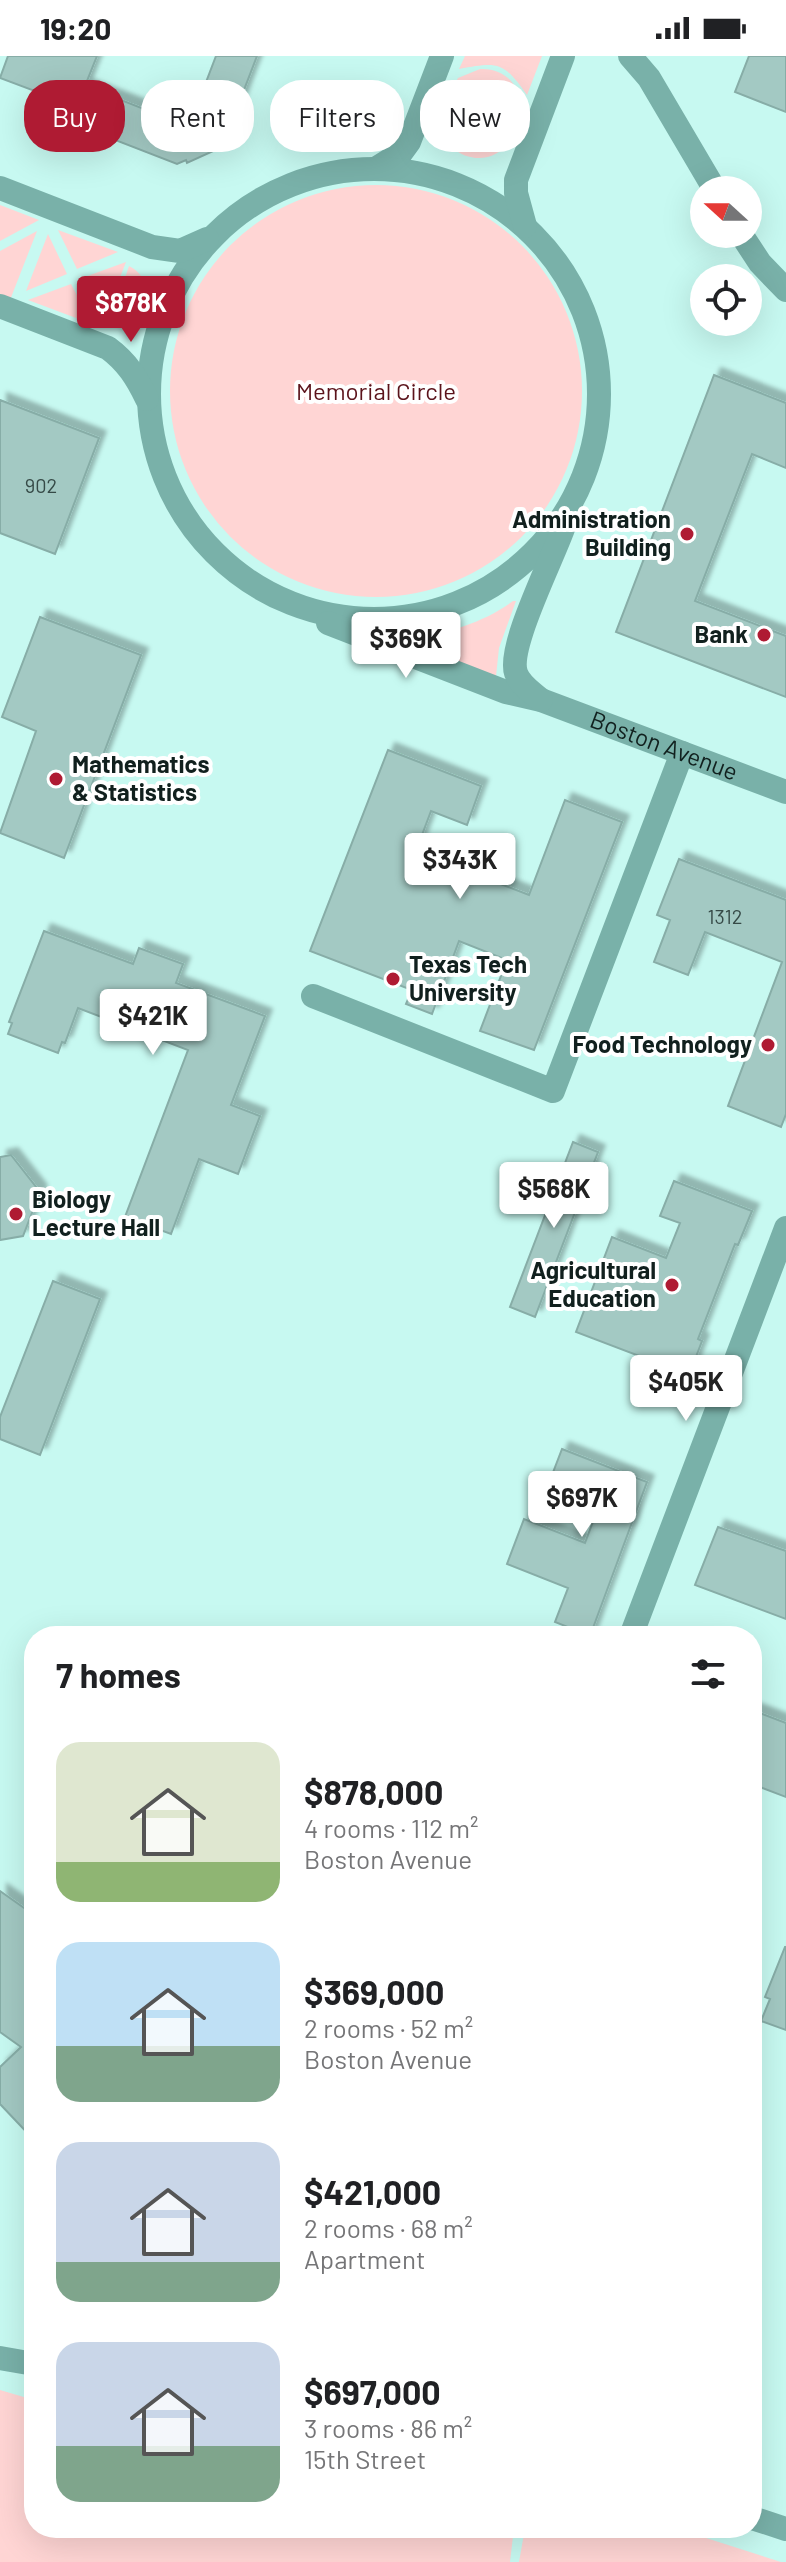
<!DOCTYPE html>
<html lang="en">
<head>
<meta charset="utf-8">
<style>
  :root { --surface:#fff; --page:#f6f6f6; --text:#202124; --muted:#757577; --accent:#af1b33 }
  body { margin:0; font-family:Barlow,sans-serif; background:var(--page); color:var(--text); height:100vh; display:flex; flex-direction:column; font-size:30px; white-space:nowrap }
  * { box-sizing:border-box; margin:0 }
  p { font-size:26px; color:var(--muted) }
  .icon { flex:none; width:44px; height:44px; fill:none; stroke:currentColor; stroke-width:2; stroke-linecap:round; stroke-linejoin:round }
  .map { position:relative; flex:1; overflow:hidden }
  .sheet { position:absolute; left:24px; top:1570px; width:738px; height:912px; display:flex; flex-direction:column; background:var(--surface); border-radius:32px; box-shadow:0 8px 32px #0002 }
  .sheet>* { flex:none }
  .banner { position:absolute; left:24px; top:24px; width:738px; height:72px; display:flex; gap:16px }
  .needle { width:52px; rotate:291deg }
  .controls { position:absolute; left:690px; top:120px; display:grid; gap:16px }
  .controls a { display:grid; place-items:center; width:72px; height:72px; border-radius:50%; background:var(--surface); box-shadow:0 8px 32px #0002; font-size:40px }
  .price { position:absolute; translate:-50% -68px; padding:0 18px; border-radius:8px; background:#fff; color:#222; font-size:26px; line-height:52px; filter:drop-shadow(0 2px 4px #0008) }
  .price::after { content:''; position:absolute; left:50%; top:48px; width:24px; height:18px; margin-left:-12px; background:inherit; clip-path:polygon(0 0,100% 0,50% 100%) }
  .price.selected { background:var(--accent); color:#fff }
  ul { padding:0; list-style:none }
  li { display:flex; align-items:center; gap:24px; height:200px; padding:0 32px }
  li span { display:grid; place-items:center; flex:none; width:224px; height:160px; border-radius:24px; color:#555 }
  li>.icon { margin-inline-start:auto }
  span .icon { width:96px; height:96px; fill:#fffc; stroke-width:1 }
  li b { font-size:34px }
  h2 { display:flex; justify-content:space-between; align-items:center; height:96px; padding:0 32px; font-size:34px }
  .tag { padding:0 28px; border-radius:32px; background:var(--surface); box-shadow:0 8px 32px #0002; font-size:28px; line-height:72px }
  .tag.selected { background:var(--accent); color:#fff }
  .status { display:flex; justify-content:space-between; align-items:center; height:56px; padding:0 40px; background:var(--surface); direction:ltr }
  .status svg { height:22px; fill:currentColor }
  .map>svg:first-child { display:block }
</style>
</head>
<body>
<div class="status"><b>19:20</b><svg viewBox="0 0 49 12"><path d="M0 12V9h3v3zM5 12V6h3v6zM10 12V3h3v9zM15 12V0h3v12zM26 1h20v11H26zM47 4h2v5h-2z"/></svg></div>
<div class="map">
<svg width="786" height="2506" viewBox="0 0 786 2506">
  <defs>
    <filter id="shadow"><feDropShadow dx="7" dy="-7" stdDeviation="2" flood-color="#0004"/></filter>
  </defs>
  <rect width="100%" height="100%" fill="#e6fdf9"/>
  <!-- built -->
  <path fill="#c7f9f1" fill-rule="evenodd" d="M0,0H786V2506H0ZM704,134H748V178H704ZM704,222H748V266H704ZM34,1580H752V2472H34Z"/>
  <!-- green -->
  <path fill="#ffd5d4" d="M465,0H542L527,39C503,5 498,6 459,13Z
    M480,13C508,11 528,37 518,64L496,58V43L488,37L479,39L472,47L449,39L458,22Z
    M444,51L467,58V72L474,78H483L492,68L514,77C493,125 427,97 444,51Z
    M170 335a206 206 0 1 1 412 0a206 206 0 1 1-412 0Z
    M0,149L39,164L0,185Z
    M58,174L118,196L77,213Z
    M37,175L10,244L0,240V195Z
    M48,178L67,218L26,235Z
    M126,206L104,263L82,222Z
    M129,210C161,225 141,270 109,270Z
    M71,228L92,268L28,244Z
    M513,545H516L499,592L496,620L413,588L415,583C449,576 485,566 513,545Z
    M0,2334L34,2344V2472H514L510,2506H0Z
    M525,2472H675L781,2506H519Z"/>
  <!-- building -->
  <path fill="#a3c9c3" stroke="#87ada7" stroke-width="2" filter="url(#shadow)" d="M8,0H97L85,30L154,57L203,34L216,0H257L222,91L187,107L186,104L177,108L61,63L67,47L0,22Z
    M749,0H786V56L735,36Z
    M714,319L786,347V412L752,398L695,545L786,580V641L616,576Z
    M0,344L99,382L55,498L0,477Z
    M40,561L141,599L64,802L0,777L36,675L2,661Z
    M388,694L481,730L467,769L431,755L416,795L529,839L565,744L622,766L534,994L480,975L507,904L459,885L432,958L406,948L412,934L310,895Z
    M679,803L786,844V1058L781,1071L728,1050L782,906L705,876L688,919L654,906L670,864L657,859Z
    M44,875L133,908L139,892L183,908L176,927L265,960L231,1049L260,1060L238,1118L199,1103L171,1178L125,1161L188,994L78,952L65,987L62,986L58,997L8,978L12,967L9,966Z
    M573,1086L598,1096L535,1261L510,1251Z
    M11,1099L40,1136L23,1180L0,1184V1101Z
    M674,1125L752,1155L738,1189L735,1188L698,1283L702,1285L689,1319L576,1276L612,1181L666,1202L680,1167L660,1160Z
    M53,1225L100,1243L40,1399L0,1383V1361Z
    M562,1393L647,1426L590,1580L555,1566L568,1532L507,1508L524,1463L585,1487L600,1447L549,1427Z
    M718,1471L786,1495V1563L695,1529Z
    M752,1654L786,1667V1741L752,1728Z
    M0,1835L34,1859V2084L0,2048V2011L21,1991L0,1976Z
    M785,1891H786V1974L761,1965L770,1943L765,1941Z"/>
  <g fill="none" stroke-linecap="round" stroke-linejoin="round">
    <!-- minor -->
    <g stroke="#79b1a9" stroke-width="24">
      <path d="M630,0L649,22L715,134"/>
      <path d="M377,112L401,97L409,86L442,0"/>
      <circle cx="374" cy="338" r="225"/>
      <path d="M0,132L152,191L180,195L207,183"/>
      <path d="M525,170L516,137V124L563,0"/>
      <path d="M741,178L760,207L786,234"/>
      <path d="M0,250L108,292C127,306 137,322 147,343"/>
      <path id="s1" d="M328,567L506,636L541,644L786,736"/>
      <path d="M541,644C532,636 520,629 516,617C507,591 554,500 564,470"/>
      <path d="M313,940L553,1035L682,697"/>
      <path d="M631,1580L786,1172"/>
      <path d="M0,2302L34,2308"/>
      <path d="M752,2462L786,2473"/>
    </g>
  </g>
  <!-- markers -->
  <g fill="#af1b33" stroke="#fff" stroke-width="3">
    <circle cx="687" cy="478" r="8"/>
    <circle cx="764" cy="579" r="8"/>
    <circle cx="56" cy="723" r="8"/>
    <circle cx="393" cy="923" r="8"/>
    <circle cx="768" cy="989" r="8"/>
    <circle cx="16" cy="1158" r="8"/>
    <circle cx="672" cy="1229" r="8"/>
  </g>
  <g text-anchor="middle" stroke-width="8" stroke-linejoin="round" paint-order="stroke">
    <!-- number labels -->
    <g font-size="20" fill="#364a47">
      <text x="41" y="437">902</text>
      <text x="725" y="868">1312</text>
    </g>
    <!-- park labels -->
    <g font-size="24" fill="#5b131b" stroke="#fff">
      <text x="376" y="344">Memorial Circle</text>
    </g>
    <!-- poi labels -->
    <g font-size="24" font-weight="bold" fill="#11201e" stroke="#fff" text-anchor="end">
      <text x="671" y="472">Administration<tspan x="671" dy="28">Building</tspan></text>
      <text x="748" y="587">Bank</text>
      <text x="72" y="717" text-anchor="start">Mathematics<tspan x="72" dy="28">&amp; Statistics</tspan></text>
      <text x="409" y="917" text-anchor="start">Texas Tech<tspan x="409" dy="28">University</tspan></text>
      <text x="752" y="997">Food Technology</text>
      <text x="32" y="1152" text-anchor="start">Biology<tspan x="32" dy="28">Lecture Hall</tspan></text>
      <text x="656" y="1223">Agricultural<tspan x="656" dy="28">Education</tspan></text>
    </g>
    <!-- street labels -->
    <g font-size="24" fill="#11201e" stroke="#fff">
      <text dy="8" stroke="none"><textPath href="#s1" startOffset="358">Boston Avenue</textPath></text>
    </g>
  </g>
</svg>
<div class="controls">
<a><svg class="needle" viewBox="-14 -14 28 28"><path d="M0-13l5 13h-10z" fill="#e53935"/><path d="M0 13l5-13h-10z" fill="#757577"/></svg></a>
<a><svg class="icon" aria-label="locate" viewBox="0 0 24 24"><circle cx="12" cy="12" r="6"/><path d="M12 2v4M12 18v4M2 12h4M18 12h4"/></svg></a>
</div>
<b class="price selected" style="left:131px;top:288px">$878K</b>
<b class="price" style="left:406px;top:624px">$369K</b>
<b class="price" style="left:460px;top:845px">$343K</b>
<b class="price" style="left:153px;top:1001px">$421K</b>
<b class="price" style="left:554px;top:1174px">$568K</b>
<b class="price" style="left:686px;top:1367px">$405K</b>
<b class="price" style="left:582px;top:1483px">$697K</b>
<div class="banner">
<a class="tag selected">Buy</a>
<a class="tag">Rent</a>
<a class="tag">Filters</a>
<a class="tag">New</a>
</div>
<section class="sheet">
<h2>7 homes<svg class="icon" aria-label="filters" viewBox="0 0 24 24"><path d="M4 7h16M4 17h16"/><circle cx="9" cy="7" r="2"/><circle cx="15" cy="17" r="2"/></svg></h2>
<ul>
<li><span style="background:linear-gradient(#dfe7d0 75%,#8fb573 0)"><svg class="icon" aria-label="home" viewBox="0 0 24 24"><path d="M3 11l9-7 9 7M6 9v11h12V9"/></svg></span><div><b>$878,000</b><p>4 rooms · 112 m²</p><p>Boston Avenue</p></div></li>
<li><span style="background:linear-gradient(#bfe0f5 65%,#7fa58c 0)"><svg class="icon" aria-label="home" viewBox="0 0 24 24"><path d="M3 11l9-7 9 7M6 9v11h12V9"/></svg></span><div><b>$369,000</b><p>2 rooms · 52 m²</p><p>Boston Avenue</p></div></li>
<li><span style="background:linear-gradient(#c9d6e8 75%,#7fa58c 0)"><svg class="icon" aria-label="home" viewBox="0 0 24 24"><path d="M3 11l9-7 9 7M6 9v11h12V9"/></svg></span><div><b>$421,000</b><p>2 rooms · 68 m²</p><p>Apartment</p></div></li>
<li><span style="background:linear-gradient(#c9d6e8 65%,#7fa58c 0)"><svg class="icon" aria-label="home" viewBox="0 0 24 24"><path d="M3 11l9-7 9 7M6 9v11h12V9"/></svg></span><div><b>$697,000</b><p>3 rooms · 86 m²</p><p>15th Street</p></div></li>
</ul>
</section>
</div>
</body>
</html>
